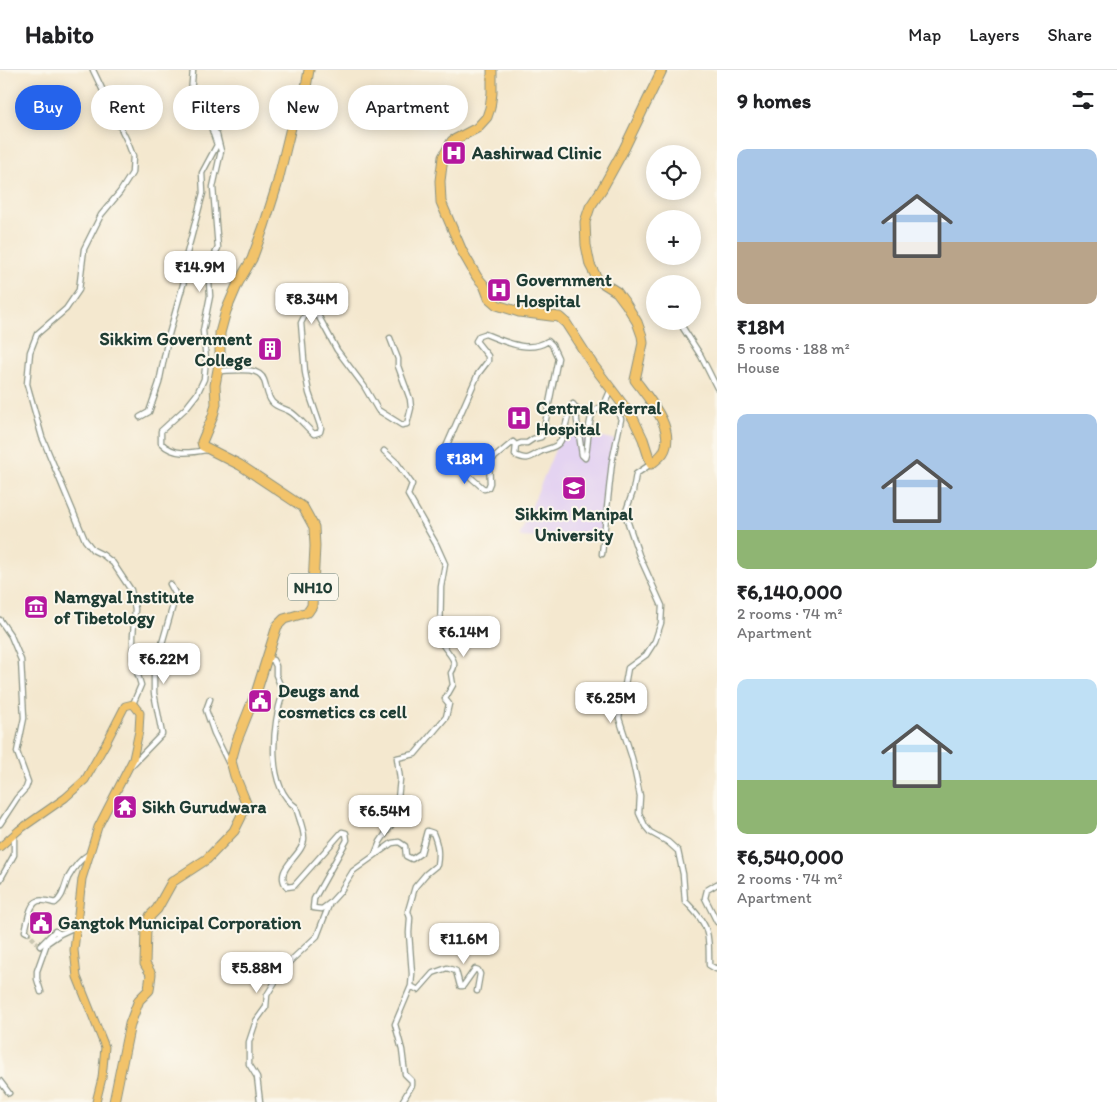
<!DOCTYPE html>
<html lang="en">
<head>
<meta charset="utf-8">
<style>
  :root { --surface:#fff; --page:#f6f6f6; --text:#202124; --muted:#757577; --line:#e0e0e0; --accent:#2563eb }
  body { margin:0; font-family:Itim,sans-serif; background:var(--page); color:var(--text); height:100vh; display:flex; flex-direction:column; font-size:19px; white-space:nowrap }
  * { box-sizing:border-box; margin:0 }
  p { font-size:16px; color:var(--muted) }
  .icon { flex:none; width:28px; height:28px; fill:none; stroke:currentColor; stroke-width:2; stroke-linecap:round; stroke-linejoin:round }
  .map { position:relative; flex:1; overflow:hidden }
  .sheet { display:flex; flex-direction:column; background:var(--surface); width:400px }
  .sheet>* { flex:none }
  .guide { position:absolute; left:15px; top:15px; width:475px; height:45px; display:flex; gap:10px }
  .tools { position:absolute; left:646px; top:75px; display:grid; gap:10px }
  .tools a { display:grid; place-items:center; width:55px; height:55px; border-radius:50%; background:var(--surface); box-shadow:0 2px 12px #0003; font-size:25px }
  .price { position:absolute; translate:-50% -42px; padding:0 11px; border-radius:10px; background:#fff; color:#222; font-size:16px; line-height:32px; filter:drop-shadow(0 1px 2px #0008) }
  .price::after { content:''; position:absolute; left:50%; top:30px; width:15px; height:11px; margin-left:-8px; background:inherit; clip-path:polygon(0 0,100% 0,50% 100%) }
  .price.current { background:var(--accent); color:#fff }
  ul { padding:0; list-style:none }
  li { display:grid; align-content:center; gap:10px; height:265px; padding:0 20px }
  li span { display:grid; place-items:center; height:155px; border-radius:10px; color:#555 }
  li>.icon { margin-inline-start:auto }
  span .icon { width:90px; height:90px; fill:#fffc; stroke-width:1 }
  li b { font-size:21px }
  h2 { display:flex; justify-content:space-between; align-items:center; height:60px; padding:0 20px; font-size:21px }
  .tag { padding:0 18px; border-radius:22px; background:var(--surface); box-shadow:0 2px 12px #0003; font-size:18px; line-height:45px }
  .tag.current { background:var(--accent); color:#fff }
  header { display:flex; align-items:center; gap:30px; box-sizing:border-box; height:70px; padding:0 25px; background:var(--surface); border-bottom:1px solid var(--line) }
  header strong { font-size:24px }
  nav { display:flex; gap:28px; margin-inline-start:auto; font-size:18px }
  main { display:flex; flex:1; min-height:0 }
  .map>svg:first-child { display:block }
</style>
</head>
<body>
<header>
<strong>Habito</strong>
<nav><a>Map</a><a>Layers</a><a>Share</a></nav>
</header>
<main>
<div class="map">
<svg width="717" height="1032" viewBox="0 0 717 1032">
  <rect width="100%" height="100%" fill="#fbf7ec"/>
  <filter id="ink" filterUnits="userSpaceOnUse"><feTurbulence type="fractalNoise" baseFrequency=".02" numOctaves="2"/><feDisplacementMap in="SourceGraphic" scale="10" xChannelSelector="R" yChannelSelector="G"/><feConvolveMatrix kernelMatrix="1 2 1 2 8 2 1 2 1" color-interpolation-filters="sRGB"/></filter>
  <filter id="wash" filterUnits="userSpaceOnUse"><feTurbulence type="fractalNoise" baseFrequency=".0096" numOctaves="4" result="noise"/><feDisplacementMap in="SourceGraphic" scale="20" xChannelSelector="R" yChannelSelector="G"/><feGaussianBlur stdDeviation="1.12" result="paint"/><feColorMatrix in="noise" values="0 0 0 0 0 0 0 0 0 0 0 0 0 0 0 0 0 1.4 0 .05"/><feComposite in="paint" operator="in"/></filter>
  <g filter="url(#wash)">
    <rect width="100%" height="100%" fill="#f4e8cf"/>
    <!-- built -->
    <path fill="#e4d3f1" d="M564,358L616,370L600,471L519,467Z"/>
  </g>
  <g filter="url(#ink)">
    <g fill="none" stroke-linecap="round" stroke-linejoin="round">
      <!-- street-tunnel -->
      <path stroke="#c9c6b0" stroke-width="4.5" stroke-dasharray="4.5 2" stroke-linecap="butt" d="M27,862L40,876"/>
      <defs>
        <path id="street" d="M93,0L128,73L133,86L132,103L120,122L101,145L84,179L79,220L66,239L37,264L30,282L27,314L42,367L85,470L93,480L103,485L113,493L131,520L135,539L133,566V589L141,615L133,634
          M193,0L191,24L217,65L221,81L213,117L218,178L208,197L210,226L203,261L206,289L204,309L197,324L186,338L161,361V373C174,386 190,383 207,380
          M683,258L701,286L717,318
          M218,301C231,301 259,295 264,310C267,318 267,326 272,332C276,337 283,338 289,341C297,345 307,358 314,364L320,362L321,358L309,323L305,302L301,253L304,247L310,243L319,247L337,280L364,316L378,340L402,355L407,354L411,338L410,329L398,296V289L390,268
          M604,335L611,319
          M140,347L149,342L159,313L168,268L186,204L187,183L203,123L202,103L217,75L212,60
          M516,375L521,373H527L533,369L541,367L543,364L558,288L552,275L548,271C528,284 504,271 485,264L479,266L476,271L488,286V291L478,304L442,386L446,391L467,404L484,419L488,418L490,413L489,392L513,372L516,375L515,385C528,391 529,388 540,382C545,379 554,378 558,374C565,369 566,344 573,334L576,338L577,351L582,385L585,388C589,377 587,349 594,342C597,339 601,337 604,335L618,343L621,349L612,392L602,484
          M651,394L636,404L633,421L625,444L639,485L662,536L661,553L655,571L646,585L628,598L619,648L632,688L640,726L639,743L645,756L650,762L668,772L678,781L683,804L685,831C709,855 709,861 709,895L716,899L717,898
          M0,550L11,566L21,590L24,648L17,682L28,712L26,718L17,728L0,754
          M267,589L273,590L276,596V605L283,622C273,654 265,716 296,737C298,746 304,759 304,768C304,786 272,799 287,817L294,816L342,762L346,763L347,770L314,829L313,838L322,839L330,833L340,822L353,801L392,773L399,772L405,776L406,786L412,789L421,783L427,761L433,763C438,775 439,783 437,795L426,804L415,817L408,841L410,848L409,863L412,904L411,916L395,954L402,980L405,1004L412,1011V1015L402,1032
          M210,629L206,640L214,663L229,694
          M132,695L162,664L154,623V601L176,525L170,514
          M375,784L380,772L396,748L400,709L397,688L415,684L446,647L449,634L445,629L453,615L451,603C461,589 444,582 440,569L441,517L445,494L436,474L408,425L412,414L397,393L384,381
          M0,810L14,785V766
          M717,814L707,820L705,828L717,852
          M27,862L25,861C28,852 29,834 38,831C43,829 50,832 55,833C63,828 64,817 68,808C73,799 80,789 89,784
          M40,876L55,861L60,864
          M411,916L418,920L433,903L447,898L456,901L460,916H463L475,899L478,900L480,904L477,921
          M41,922L37,909V901L47,873L60,864L77,856
          M0,1011L9,1023
          M260,1032L257,1007L249,994V972L256,951L266,937L267,925L285,896L317,866L329,835"/>
        <path id="primary" d="M0,777L19,760L65,728L85,710L106,673L125,636L133,634L140,643L139,661L133,689L98,757L82,809L74,880L77,907L105,977L102,1008L96,1032"/>
        <path id="highway" d="M492,0V23L490,38L487,47L477,58L452,71L443,87L440,111L441,132L462,181L477,207L484,215L489,228L497,235L519,242L559,247L566,253L593,295L633,348L643,369L651,394C655,391 660,387 663,383C677,360 649,329 635,310L643,273L642,266L637,252L626,234L617,222L598,210L590,195L586,175L585,152L590,137L602,119L624,79L662,0
          M114,1032L130,954L139,930L149,920L151,904L145,894L146,859L150,846L157,839L172,812L207,789L234,761L241,747L246,733L235,706L231,691L236,673L257,620L277,556L284,549L308,542L312,536L315,476L314,457L303,437L240,395L203,376L202,372L213,346L216,334L215,315L220,289V263L226,241L238,213L252,189L264,156L277,115L294,45L306,17L309,0"/>
      </defs>
      <!-- street casing -->
      <use href="#street" stroke="#8a9282" stroke-width="7"/>
      <!-- primary casing -->
      <use href="#primary" stroke="#8a9282" stroke-width="9"/>
      <!-- highway casing -->
      <use href="#highway" stroke="#8a9282" stroke-width="11"/>
      <!-- street -->
      <use href="#street" stroke="#fff" stroke-width="4.5"/>
      <!-- primary -->
      <use href="#primary" stroke="#f2c36a" stroke-width="7"/>
      <!-- highway -->
      <use href="#highway" stroke="#f2c36a" stroke-width="9"/>
    </g>
  </g>
  <!-- icons -->
  <defs>
    <symbol id="hospital-square" viewBox="-11 -11 22 22"><rect x="-9" y="-9" width="18" height="18" rx="4" fill="#b5179e" stroke="#fbf7ec"/><path d="M-5-5h3v3.5h4V-5h3V5h-3V1.5h-4V5h-3Z" fill="#fff"/></symbol>
    <symbol id="building-square" viewBox="-11 -11 22 22"><rect x="-9" y="-9" width="18" height="18" rx="4" fill="#b5179e" stroke="#fbf7ec"/><path d="M-4-6H4V6H1V3H-1V6H-4ZM-2.5-4.3h1.7v1.8h-1.7ZM.8-4.3h1.7v1.8H.8ZM-2.5-1h1.7V.8h-1.7ZM.8-1h1.7V.8H.8Z" fill="#fff"/></symbol>
    <symbol id="university-square" viewBox="-11 -11 22 22"><rect x="-9" y="-9" width="18" height="18" rx="4" fill="#b5179e" stroke="#fbf7ec"/><path d="M0-5L7-2L0 1L-7-2ZM-4 1L0 2.5L4 1V4Q0 6-4 4Z" fill="#fff"/></symbol>
    <symbol id="museum-square" viewBox="-11 -11 22 22"><rect x="-9" y="-9" width="18" height="18" rx="4" fill="#b5179e" stroke="#fbf7ec"/><path d="M0-6L6-3V-2H-6V-3ZM-5-1h2V3h-2ZM-1-1h2V3h-2ZM3-1h2V3H3ZM-6 4H6V6H-6Z" fill="#fff"/></symbol>
    <symbol id="civic-square" viewBox="-11 -11 22 22"><rect x="-9" y="-9" width="18" height="18" rx="4" fill="#b5179e" stroke="#fbf7ec"/><path d="M-.6-6.5H3V-4.5H.6V-3L4-1V1h2V6H-6V1h2V-1L-.6-3ZM-1.2 2.5V6h2.4V2.5Z" fill="#fff"/></symbol>
    <symbol id="temple-square" viewBox="-11 -11 22 22"><rect x="-9" y="-9" width="18" height="18" rx="4" fill="#b5179e" stroke="#fbf7ec"/><path d="M0-6L5-2H3V0L6.5 2.5H4V6H1.5V3h-3V6H-4V2.5H-6.5L-3 0V-2H-5Z" fill="#fff"/></symbol>
  </defs>
  <g fill-rule="evenodd">
    <use href="#hospital-square" x="440" y="69" width="28" height="28"/>
    <use href="#hospital-square" x="485" y="206" width="28" height="28"/>
    <use href="#building-square" x="256" y="265" width="28" height="28"/>
    <use href="#hospital-square" x="505" y="334" width="28" height="28"/>
    <use href="#university-square" x="560" y="404" width="28" height="28"/>
    <use href="#museum-square" x="22" y="523" width="28" height="28"/>
    <use href="#civic-square" x="246" y="617" width="28" height="28"/>
    <use href="#temple-square" x="111" y="723" width="28" height="28"/>
    <use href="#civic-square" x="27" y="839" width="28" height="28"/>
  </g>
  <g text-anchor="middle" stroke-width="4" stroke-linejoin="round" paint-order="stroke">
    <!-- shield labels -->
    <rect fill="#fbf7ec" stroke="#61756b" stroke-width="1" x="288" y="503.5" width="50" height="27" rx="4"/>
    <g font-size="16" font-weight="bold" fill="#1f3d34">
      <text x="313" y="523">NH10</text>
    </g>
    <!-- poi labels -->
    <g font-size="18" font-weight="bold" fill="#1f3d34" stroke="#fbf7ec" text-anchor="start">
      <text x="472" y="89">Aashirwad Clinic</text>
      <text x="516" y="216">Government<tspan x="516" dy="21">Hospital</tspan></text>
      <text x="252" y="275" text-anchor="end">Sikkim Government<tspan x="252" dy="21">College</tspan></text>
      <text x="536" y="344">Central Referral<tspan x="536" dy="21">Hospital</tspan></text>
      <text x="574" y="450" text-anchor="middle">Sikkim Manipal<tspan x="574" dy="21">University</tspan></text>
      <text x="54" y="533">Namgyal Institute<tspan x="54" dy="21">of Tibetology</tspan></text>
      <text x="278" y="627">Deugs and<tspan x="278" dy="21">cosmetics cs cell</tspan></text>
      <text x="142" y="743">Sikh Gurudwara</text>
      <text x="58" y="859">Gangtok Municipal Corporation</text>
    </g>
  </g>
</svg>
<div class="tools">
<a><svg class="icon" aria-label="locate" viewBox="0 0 24 24"><circle cx="12" cy="12" r="6"/><path d="M12 2v4M12 18v4M2 12h4M18 12h4"/></svg></a>
<a>+</a>
<a>−</a>
</div>
<b class="price" style="left:200px;top:223px">₹14.9M</b>
<b class="price" style="left:312px;top:255px">₹8.34M</b>
<b class="price current" style="left:465px;top:415px">₹18M</b>
<b class="price" style="left:464px;top:588px">₹6.14M</b>
<b class="price" style="left:164px;top:615px">₹6.22M</b>
<b class="price" style="left:611px;top:654px">₹6.25M</b>
<b class="price" style="left:385px;top:767px">₹6.54M</b>
<b class="price" style="left:464px;top:895px">₹11.6M</b>
<b class="price" style="left:257px;top:924px">₹5.88M</b>
<div class="guide">
<a class="tag current">Buy</a>
<a class="tag">Rent</a>
<a class="tag">Filters</a>
<a class="tag">New</a>
<a class="tag">Apartment</a>
</div>
</div>
<section class="sheet">
<h2>9 homes<svg class="icon" aria-label="filters" viewBox="0 0 24 24"><path d="M4 7h16M4 17h16"/><circle cx="9" cy="7" r="2"/><circle cx="15" cy="17" r="2"/></svg></h2>
<ul>
<li><span style="background:linear-gradient(#a9c7e8 60%,#b9a48a 0)"><svg class="icon" aria-label="home" viewBox="0 0 24 24"><path d="M3 11l9-7 9 7M6 9v11h12V9"/></svg></span><div><b>₹18M</b><p>5 rooms · 188 m²</p><p>House</p></div></li>
<li><span style="background:linear-gradient(#a9c7e8 75%,#8fb573 0)"><svg class="icon" aria-label="home" viewBox="0 0 24 24"><path d="M3 11l9-7 9 7M6 9v11h12V9"/></svg></span><div><b>₹6,140,000</b><p>2 rooms · 74 m²</p><p>Apartment</p></div></li>
<li><span style="background:linear-gradient(#bfe0f5 65%,#8fb573 0)"><svg class="icon" aria-label="home" viewBox="0 0 24 24"><path d="M3 11l9-7 9 7M6 9v11h12V9"/></svg></span><div><b>₹6,540,000</b><p>2 rooms · 74 m²</p><p>Apartment</p></div></li>
</ul>
</section>
</main>
</body>
</html>
